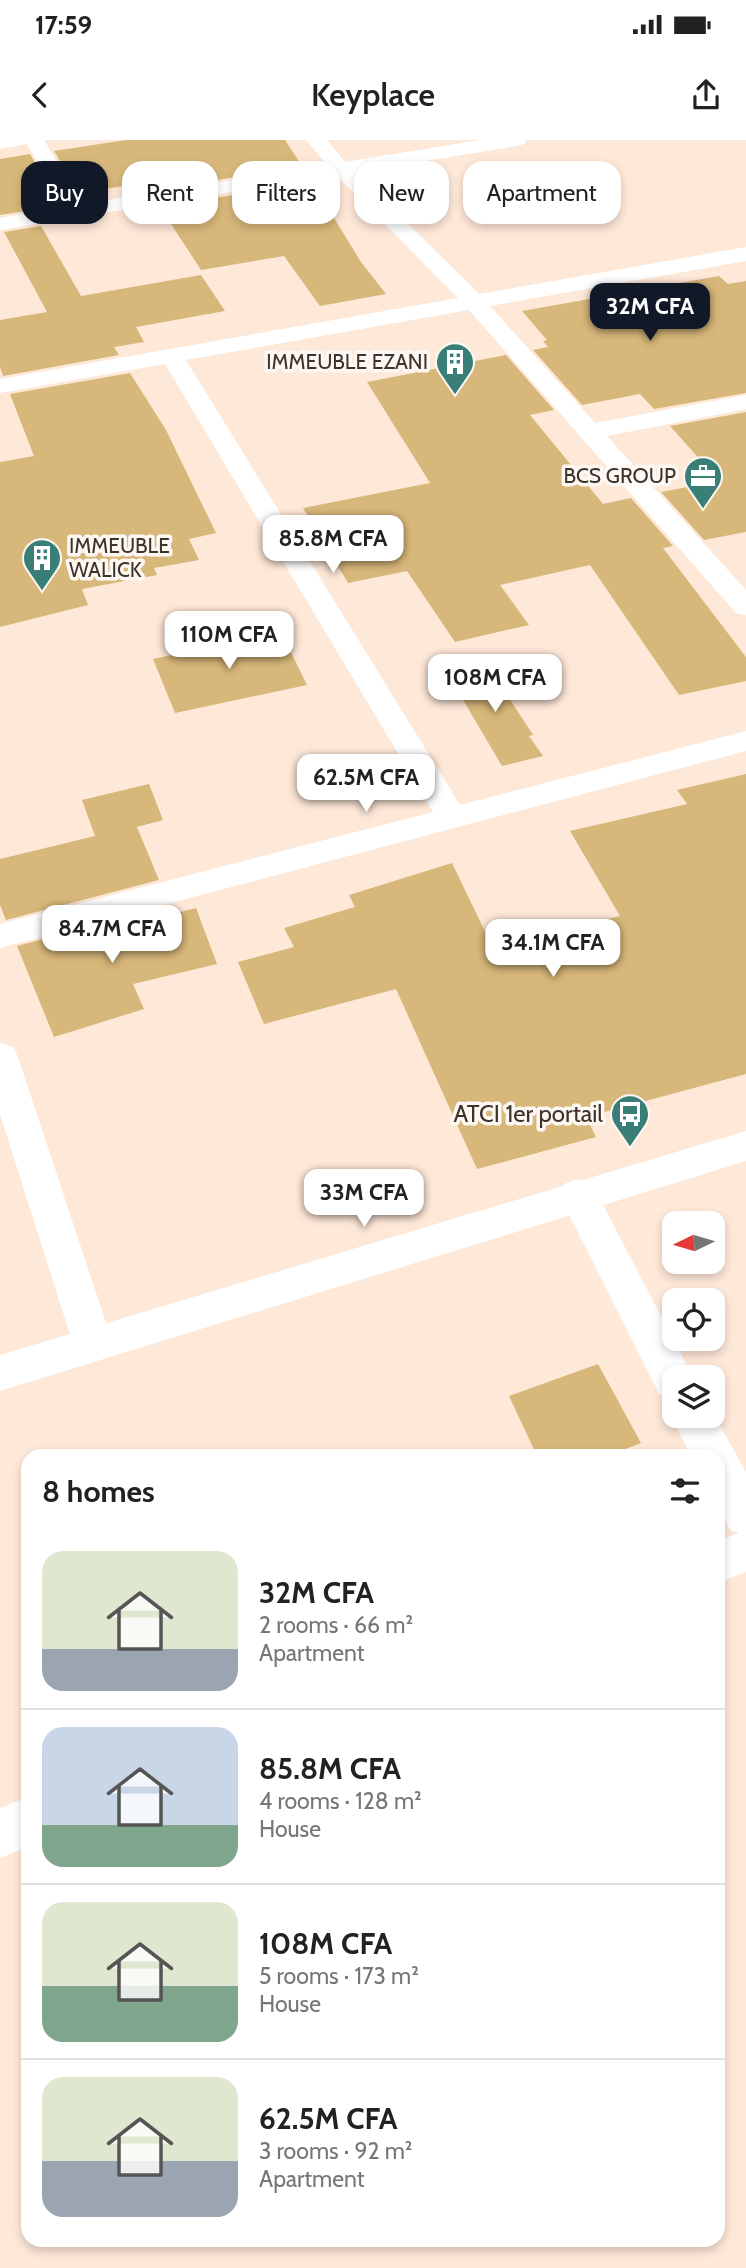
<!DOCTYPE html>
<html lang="en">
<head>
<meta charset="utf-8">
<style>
  :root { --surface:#fff; --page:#f2f2f2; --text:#222; --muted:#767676; --line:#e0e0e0; --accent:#111827 }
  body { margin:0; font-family:Cabin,sans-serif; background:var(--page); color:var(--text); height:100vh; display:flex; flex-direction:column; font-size:26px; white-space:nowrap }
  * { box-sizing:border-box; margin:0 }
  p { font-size:23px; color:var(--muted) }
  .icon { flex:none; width:38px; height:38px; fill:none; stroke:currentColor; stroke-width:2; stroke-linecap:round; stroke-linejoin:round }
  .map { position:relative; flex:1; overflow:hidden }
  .side { position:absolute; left:21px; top:1309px; width:704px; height:798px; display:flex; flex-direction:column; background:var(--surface); border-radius:21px; box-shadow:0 4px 10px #0003 }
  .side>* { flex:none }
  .banner { position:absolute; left:21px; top:21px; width:705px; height:63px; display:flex; gap:14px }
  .needle { width:46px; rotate:265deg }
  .fabs { position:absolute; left:662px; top:1071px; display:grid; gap:14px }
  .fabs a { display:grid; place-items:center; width:63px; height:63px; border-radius:14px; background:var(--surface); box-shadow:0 4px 10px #0003; font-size:35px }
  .price { position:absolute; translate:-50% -60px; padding:0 16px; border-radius:14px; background:#fff; color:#222; font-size:23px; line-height:46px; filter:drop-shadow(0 2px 4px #0008) }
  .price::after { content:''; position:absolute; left:50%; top:42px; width:21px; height:16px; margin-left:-10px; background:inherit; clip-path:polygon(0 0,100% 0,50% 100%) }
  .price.on { background:var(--accent); color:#fff }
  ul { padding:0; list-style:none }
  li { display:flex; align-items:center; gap:21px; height:175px; padding:0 21px }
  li+li { border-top:2px solid var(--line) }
  li span { display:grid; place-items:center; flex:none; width:196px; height:140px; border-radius:21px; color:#555 }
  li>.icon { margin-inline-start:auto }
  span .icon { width:84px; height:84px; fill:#fffc; stroke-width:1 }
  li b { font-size:30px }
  h2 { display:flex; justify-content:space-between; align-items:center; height:84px; padding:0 21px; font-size:30px }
  .chip { padding:0 24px; border-radius:21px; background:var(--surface); box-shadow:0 4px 10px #0003; font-size:24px; line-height:63px }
  .chip.on { background:var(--accent); color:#fff }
  .status { display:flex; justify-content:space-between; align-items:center; height:49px; padding:0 35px; background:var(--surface); direction:ltr }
  .status svg { height:19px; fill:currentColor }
  header { display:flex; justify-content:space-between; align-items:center; height:91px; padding:0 21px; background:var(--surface); font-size:32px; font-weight:600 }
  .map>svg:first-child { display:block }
</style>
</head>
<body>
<div class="status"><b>17:59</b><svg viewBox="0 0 49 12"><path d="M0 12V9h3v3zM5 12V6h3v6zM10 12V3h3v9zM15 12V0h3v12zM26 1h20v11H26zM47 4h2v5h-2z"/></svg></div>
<header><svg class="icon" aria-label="back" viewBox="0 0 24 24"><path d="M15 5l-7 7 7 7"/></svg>Keyplace<svg class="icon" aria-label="share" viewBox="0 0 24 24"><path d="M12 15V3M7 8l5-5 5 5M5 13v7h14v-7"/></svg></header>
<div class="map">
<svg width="746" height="2128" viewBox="0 0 746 2128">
  <rect width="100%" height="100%" fill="#fee8d8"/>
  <!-- building -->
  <path fill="#d8b77a" d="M126,0H285L302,26L149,51L144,43L79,53L54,11Z
    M30,14L54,57L27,61L32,70L0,75V19Z
    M312,42L361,122L386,154L320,166L284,116L201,130L160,67Z
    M41,86L81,156L201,135L225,171L136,187L144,202L114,207L119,215L3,236L0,227V180L47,172L4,92Z
    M719,136L728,144L746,141V253L654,269L640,254L582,265L533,210L548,207L543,201L547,200L522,171Z
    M506,215L554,270L530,275L603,364L631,358L673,406L663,408L746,517V541L679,555L590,425L500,445L529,485L455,502L407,431L348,443L303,368L430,343L367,242Z
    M130,233L166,290L216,393L189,399L199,420L154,428L157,435L82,449L88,465L0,487V322L34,316L10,254Z
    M746,272V392L704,400L661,352L719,341L670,286Z
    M279,488L307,545L175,573L153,519L191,511L189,507Z
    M486,522L533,595L529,596L543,616L502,626L446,531Z
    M746,634V934L586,977L596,997L477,1029L396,849L264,884L238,822L294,807L284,788L355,767L349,755L452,723L492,806L620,776L570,691L687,664L677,650Z
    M149,644L163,680L137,687L159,740L6,780L0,765V719L95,696L82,660Z
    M169,766L172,774L196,768L217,824L133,844L144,869L54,897L17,806Z
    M598,1224L641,1303L608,1316H537L509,1256Z"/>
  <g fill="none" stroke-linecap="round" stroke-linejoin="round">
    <!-- minor -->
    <path fill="#fff" fill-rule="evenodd" d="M0,0H44L82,64L327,25L306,0H327L345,22L480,0H527L524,4L517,6L356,32L479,154L746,107V121L490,166L595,283L746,255V269L607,296L746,450V475L736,473L469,170L186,220L460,665L746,591V611L0,808V784L433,672L165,224L0,253V239L458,158L336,35L0,90V78L63,67L27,4L0,9Z
      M0,903L13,907L18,917L113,1204L107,1217L93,1222L79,1217L73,1204L0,974Z
      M578,1039L592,1044L693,1237H674V1259L659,1254L559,1055L564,1044Z
      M674,1270V1276H712V1272L746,1332V1432L718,1443V1401L739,1393L730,1390L718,1364V1316H691L671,1276Z
      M28,1657V1707L0,1718V1668Z"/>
    <!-- tertiary -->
    <path fill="#fff" fill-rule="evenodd" d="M746,991V1021L0,1251V1215Z"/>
  </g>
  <!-- icons -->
  <defs>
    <symbol id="building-pin" viewBox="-11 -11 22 30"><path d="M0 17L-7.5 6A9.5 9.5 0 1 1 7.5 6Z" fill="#397f77" stroke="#fef8f5"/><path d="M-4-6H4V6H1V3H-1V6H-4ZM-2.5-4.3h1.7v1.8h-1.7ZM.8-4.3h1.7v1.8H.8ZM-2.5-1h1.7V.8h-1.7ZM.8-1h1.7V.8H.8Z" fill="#fff"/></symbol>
    <symbol id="office-pin" viewBox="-11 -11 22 30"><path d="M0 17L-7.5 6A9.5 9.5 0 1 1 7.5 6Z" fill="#397f77" stroke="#fef8f5"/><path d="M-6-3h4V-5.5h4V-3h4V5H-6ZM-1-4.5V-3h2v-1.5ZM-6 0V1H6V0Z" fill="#fff"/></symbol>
    <symbol id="bus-pin" viewBox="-11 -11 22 30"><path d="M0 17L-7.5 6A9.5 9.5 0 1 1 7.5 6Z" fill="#397f77" stroke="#fef8f5"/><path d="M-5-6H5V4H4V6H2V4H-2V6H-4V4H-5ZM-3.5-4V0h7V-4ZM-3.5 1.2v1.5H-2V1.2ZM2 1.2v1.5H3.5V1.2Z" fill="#fff"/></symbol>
  </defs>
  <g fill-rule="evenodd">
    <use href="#building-pin" x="433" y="200" width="44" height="60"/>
    <use href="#office-pin" x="681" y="314" width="44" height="60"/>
    <use href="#building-pin" x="20" y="396" width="44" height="60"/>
    <use href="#bus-pin" x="608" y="952" width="44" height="60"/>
  </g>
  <g text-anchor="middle" stroke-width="7" stroke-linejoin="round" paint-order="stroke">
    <!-- far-poi labels -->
    <g font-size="21" fill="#3d332b" stroke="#fef8f5" text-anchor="end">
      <text x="428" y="229">IMMEUBLE EZANI</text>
      <text x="676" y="343">BCS GROUP</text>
      <text x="69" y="413" text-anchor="start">IMMEUBLE<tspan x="69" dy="24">WALICK</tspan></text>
    </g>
    <!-- poi labels -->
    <g font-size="24" fill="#3d332b" stroke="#fef8f5" text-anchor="end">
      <text x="603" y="982">ATCI 1er portail</text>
    </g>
  </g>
</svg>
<div class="fabs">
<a><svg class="needle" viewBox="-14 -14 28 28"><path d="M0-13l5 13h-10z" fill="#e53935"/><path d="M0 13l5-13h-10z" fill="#767676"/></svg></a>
<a><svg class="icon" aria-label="locate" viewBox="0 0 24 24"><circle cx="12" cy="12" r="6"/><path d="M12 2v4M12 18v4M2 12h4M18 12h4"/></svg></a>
<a><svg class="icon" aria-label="layers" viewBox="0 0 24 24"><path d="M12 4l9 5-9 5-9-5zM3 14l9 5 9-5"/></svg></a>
</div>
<b class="price on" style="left:650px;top:203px">32M CFA</b>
<b class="price" style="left:333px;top:435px">85.8M CFA</b>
<b class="price" style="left:229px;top:531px">110M CFA</b>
<b class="price" style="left:495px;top:574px">108M CFA</b>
<b class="price" style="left:366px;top:674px">62.5M CFA</b>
<b class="price" style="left:112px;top:825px">84.7M CFA</b>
<b class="price" style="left:553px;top:839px">34.1M CFA</b>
<b class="price" style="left:364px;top:1089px">33M CFA</b>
<div class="banner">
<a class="chip on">Buy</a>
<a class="chip">Rent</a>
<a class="chip">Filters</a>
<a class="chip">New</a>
<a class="chip">Apartment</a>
</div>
<section class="side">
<h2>8 homes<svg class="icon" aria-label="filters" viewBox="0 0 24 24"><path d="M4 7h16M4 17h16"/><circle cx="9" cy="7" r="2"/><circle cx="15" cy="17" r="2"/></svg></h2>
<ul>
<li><span style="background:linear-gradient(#dfe7d0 70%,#9aa5b1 0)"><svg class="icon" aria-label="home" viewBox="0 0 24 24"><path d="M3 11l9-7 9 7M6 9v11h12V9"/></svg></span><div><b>32M CFA</b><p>2 rooms · 66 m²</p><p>Apartment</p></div></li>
<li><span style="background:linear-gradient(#c9d6e8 70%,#7fa58c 0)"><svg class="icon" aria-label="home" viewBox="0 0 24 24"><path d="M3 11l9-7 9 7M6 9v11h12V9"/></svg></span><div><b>85.8M CFA</b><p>4 rooms · 128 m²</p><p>House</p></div></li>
<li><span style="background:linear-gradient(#dfe7d0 60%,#7fa58c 0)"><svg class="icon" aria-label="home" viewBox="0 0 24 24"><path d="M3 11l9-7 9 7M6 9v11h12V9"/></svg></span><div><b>108M CFA</b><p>5 rooms · 173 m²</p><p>House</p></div></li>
<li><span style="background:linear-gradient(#dfe7d0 60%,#9aa5b1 0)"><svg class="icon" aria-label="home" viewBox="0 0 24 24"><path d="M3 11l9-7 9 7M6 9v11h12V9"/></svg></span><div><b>62.5M CFA</b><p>3 rooms · 92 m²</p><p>Apartment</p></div></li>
</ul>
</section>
</div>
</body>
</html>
